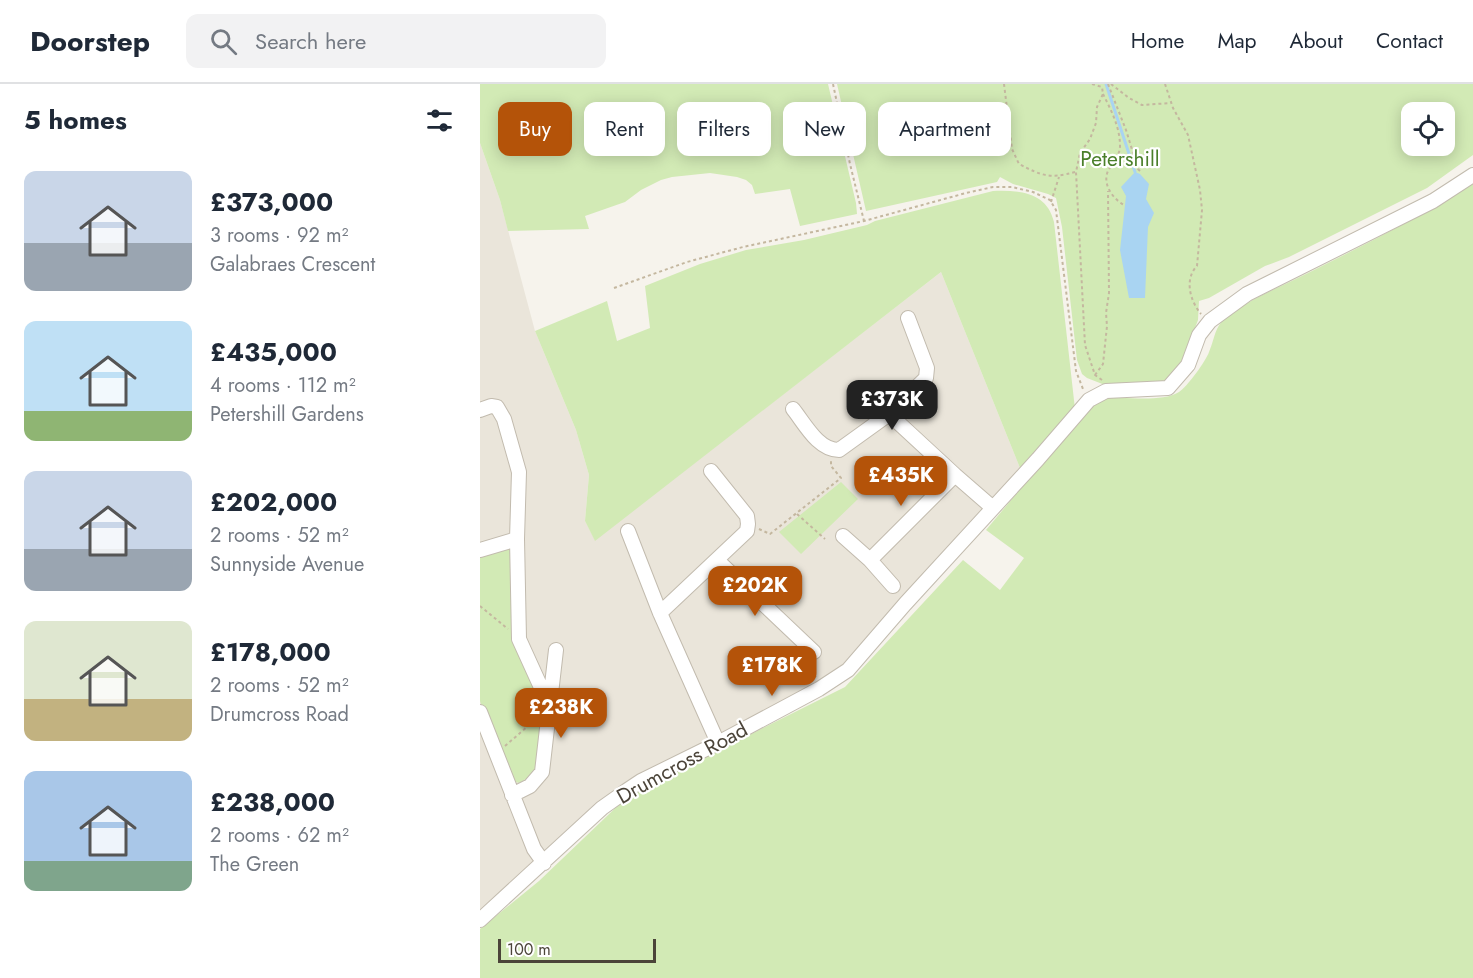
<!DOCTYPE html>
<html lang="en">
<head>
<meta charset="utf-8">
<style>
  :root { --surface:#fff; --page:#f2f2f3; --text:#1f2937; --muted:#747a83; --line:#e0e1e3; --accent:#b45309 }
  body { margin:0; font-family:Jost,sans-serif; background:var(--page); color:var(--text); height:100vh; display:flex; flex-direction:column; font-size:22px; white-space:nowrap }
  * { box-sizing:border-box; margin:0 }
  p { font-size:20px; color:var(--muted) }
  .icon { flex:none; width:33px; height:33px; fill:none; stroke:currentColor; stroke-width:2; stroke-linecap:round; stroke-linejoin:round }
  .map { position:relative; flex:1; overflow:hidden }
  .drawer { display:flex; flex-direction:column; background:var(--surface); width:480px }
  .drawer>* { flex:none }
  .guide { position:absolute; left:18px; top:18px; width:570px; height:54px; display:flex; gap:12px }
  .fabs { position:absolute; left:921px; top:18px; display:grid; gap:12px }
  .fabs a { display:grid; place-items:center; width:54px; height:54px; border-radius:12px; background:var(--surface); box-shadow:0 3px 15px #0003; font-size:30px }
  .scale { position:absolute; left:18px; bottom:15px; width:158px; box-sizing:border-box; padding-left:6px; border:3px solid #4b4439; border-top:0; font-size:16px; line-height:21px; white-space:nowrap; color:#4b4439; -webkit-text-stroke:4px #fff; paint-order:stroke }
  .price { position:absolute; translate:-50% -51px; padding:0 14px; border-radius:12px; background:var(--accent); color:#fff; font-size:20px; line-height:39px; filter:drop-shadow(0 2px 3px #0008) }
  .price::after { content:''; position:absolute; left:50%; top:36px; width:18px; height:14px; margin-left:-9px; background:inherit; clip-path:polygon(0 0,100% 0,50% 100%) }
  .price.on { background:#222; color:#fff }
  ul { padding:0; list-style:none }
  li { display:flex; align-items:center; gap:18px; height:150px; padding:0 24px }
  li span { display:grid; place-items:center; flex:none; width:168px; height:120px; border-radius:12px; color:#555 }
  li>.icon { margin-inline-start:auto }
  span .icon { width:72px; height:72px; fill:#fffc; stroke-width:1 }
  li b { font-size:26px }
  h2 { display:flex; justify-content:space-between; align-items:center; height:72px; padding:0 24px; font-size:26px }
  .pill { padding:0 21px; border-radius:12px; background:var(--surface); box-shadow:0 3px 15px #0003; font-size:21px; line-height:54px }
  .pill.on { background:var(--accent); color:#fff }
  header { display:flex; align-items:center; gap:36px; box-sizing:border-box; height:84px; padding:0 30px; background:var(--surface); border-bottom:2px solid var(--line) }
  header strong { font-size:28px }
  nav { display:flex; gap:33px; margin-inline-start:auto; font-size:21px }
  .search { width:420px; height:54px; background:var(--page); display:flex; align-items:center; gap:15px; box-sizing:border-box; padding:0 21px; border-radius:12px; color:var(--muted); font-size:22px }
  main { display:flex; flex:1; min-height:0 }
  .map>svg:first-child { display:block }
</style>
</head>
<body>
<header>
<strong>Doorstep</strong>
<div class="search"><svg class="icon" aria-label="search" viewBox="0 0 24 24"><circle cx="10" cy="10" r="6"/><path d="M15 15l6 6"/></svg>Search here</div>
<nav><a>Home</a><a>Map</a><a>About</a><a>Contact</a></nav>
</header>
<main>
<section class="drawer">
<h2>5 homes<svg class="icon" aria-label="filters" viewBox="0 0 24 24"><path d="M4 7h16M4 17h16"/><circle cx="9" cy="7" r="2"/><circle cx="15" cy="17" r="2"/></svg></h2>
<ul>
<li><span style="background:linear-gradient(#c9d6e8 60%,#9aa5b1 0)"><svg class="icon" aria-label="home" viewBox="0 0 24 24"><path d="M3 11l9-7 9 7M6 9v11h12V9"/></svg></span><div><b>£373,000</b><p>3 rooms · 92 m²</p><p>Galabraes Crescent</p></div></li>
<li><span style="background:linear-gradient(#bfe0f5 75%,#8fb573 0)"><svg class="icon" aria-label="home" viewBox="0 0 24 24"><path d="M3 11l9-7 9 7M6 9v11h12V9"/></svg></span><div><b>£435,000</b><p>4 rooms · 112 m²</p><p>Petershill Gardens</p></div></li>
<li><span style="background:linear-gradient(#c9d6e8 65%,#9aa5b1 0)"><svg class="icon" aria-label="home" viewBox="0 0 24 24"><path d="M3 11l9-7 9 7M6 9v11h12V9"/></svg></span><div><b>£202,000</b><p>2 rooms · 52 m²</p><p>Sunnyside Avenue</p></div></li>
<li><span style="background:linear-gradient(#dfe7d0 65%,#c2b280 0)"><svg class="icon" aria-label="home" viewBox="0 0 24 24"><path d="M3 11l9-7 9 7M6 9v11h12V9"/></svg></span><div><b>£178,000</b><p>2 rooms · 52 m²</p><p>Drumcross Road</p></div></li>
<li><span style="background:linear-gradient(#a9c7e8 75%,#7fa58c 0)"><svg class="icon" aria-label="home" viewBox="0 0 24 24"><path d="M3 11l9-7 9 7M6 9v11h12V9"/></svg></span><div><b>£238,000</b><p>2 rooms · 62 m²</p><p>The Green</p></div></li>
</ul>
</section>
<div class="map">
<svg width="993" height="894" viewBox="0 0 993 894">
  <rect width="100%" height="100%" fill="#f6f3ec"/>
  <!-- residential -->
  <path fill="#eae5da" d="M0,59L20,116L55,247L96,346L109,391L105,437L115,456L461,188L540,384L368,586L162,697L0,836Z"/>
  <!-- green -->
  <path fill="#d2eab5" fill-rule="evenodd" d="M0,0H348L376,119L377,130L320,142L310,105L275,110L272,101L266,96L257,93L230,89L192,93L181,96L161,106L145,118L105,132L109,145L28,147L20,116L0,59Z
    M357,0H993V71L947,104L809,173L785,182L729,214L719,217L718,236L706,268L697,286L685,296L671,302L625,301L607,294L602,290L597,276L582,143L576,114L568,110L533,100L520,93L517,98L386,127ZM932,28H964V62H932Z
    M993,100V894H0V845L59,797L149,711L365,603L483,476L520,506L544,474L506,446L604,329C611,323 618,316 627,314C631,313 636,314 640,314C657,314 685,317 699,308C707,303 726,277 729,268C736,252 734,241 751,229C775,213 802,202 828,189C884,161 940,133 993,100Z
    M513,107C539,106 567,108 574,138L595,325L540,384L461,188L115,457L105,437L109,391L96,346L55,247L127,217L137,257L170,244L165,202L220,180L266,166L324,156L387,141L395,137Z
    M361,398L378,415L321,470L299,448Z
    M27,463L31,466L33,555L57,607L63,630L56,684L49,693L39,699L33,697L18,668L0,617V469Z"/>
  <!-- water -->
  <path fill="#a9d4f2" d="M655,88L660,90L669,100L666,115L674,129L668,143L665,214H649L640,166L646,112L641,103Z"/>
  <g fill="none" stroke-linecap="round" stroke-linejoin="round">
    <!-- stream -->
    <path stroke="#a9d4f2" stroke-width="3" d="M626,0L655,88"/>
    <defs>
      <path id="minor" d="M313,325C325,340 338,366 359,366L409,330L446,294L447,284L428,234
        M0,326L11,322L17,323L24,335L39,388L37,455L39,555L69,621
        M409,330L475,391L513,424
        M148,447L180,529L238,659
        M363,452L390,476L413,502
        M0,466L37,455
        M237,476L334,568
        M390,476L475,391
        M180,529L267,447L268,440L267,432L231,387
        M0,628L54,765L64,779
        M32,711L50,702L62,688L76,566
        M0,836L122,724L146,707L161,697L238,659L339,605L368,586L425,520L558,375L609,316L626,307L688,304L708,281L719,251L730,237L767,210L953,117L993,91"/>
    </defs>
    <!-- minor casing -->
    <use href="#minor" stroke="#c2bbae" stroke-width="16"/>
    <!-- path -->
    <path stroke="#c4b79f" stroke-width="2" stroke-dasharray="3 3" stroke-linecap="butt" d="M353,0L370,80L384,137
      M524,0L532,65L539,80C562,92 570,95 595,88
      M612,0L622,3L623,10L617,23L616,39L610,55L600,69L596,88L605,261L615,291L622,296
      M628,0L646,46L658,85L661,88
      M631,0L649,14L662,21L691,19
      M685,0L693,24L708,51L720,106L722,126L717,182C704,195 710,217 721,230
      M623,10C631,26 640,43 640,62C640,72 632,79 628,87C622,100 633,115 644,121
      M571,118L579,93
      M134,204L207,178L263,163L384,137L486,109L513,103H532L553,108L570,116L576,126L596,287L603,305
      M615,291L623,280L627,242L626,229L629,209L628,107
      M317,430L345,455
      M279,445L290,450L361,394L351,382V377
      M0,522L28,545
      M331,577L329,584L336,593
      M25,662L55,636"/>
    <!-- minor -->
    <use href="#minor" stroke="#fff" stroke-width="14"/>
  </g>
  <g text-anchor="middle" stroke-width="4.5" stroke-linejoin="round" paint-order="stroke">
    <!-- park labels -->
    <g font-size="21" fill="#4a7f2a" stroke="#fff">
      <text x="640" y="82">Petershill</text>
    </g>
    <!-- street labels -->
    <g font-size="21" fill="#4b4439" stroke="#fff">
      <text transform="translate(202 679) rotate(-29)" y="7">Drumcross Road</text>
    </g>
  </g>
</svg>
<div class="fabs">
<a><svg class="icon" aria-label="locate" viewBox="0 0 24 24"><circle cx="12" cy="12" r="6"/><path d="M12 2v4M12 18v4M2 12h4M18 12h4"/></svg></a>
</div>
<div class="scale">100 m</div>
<b class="price on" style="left:412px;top:347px">£373K</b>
<b class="price" style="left:421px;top:423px">£435K</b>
<b class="price" style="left:275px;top:533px">£202K</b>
<b class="price" style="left:292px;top:613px">£178K</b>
<b class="price" style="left:81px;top:655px">£238K</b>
<div class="guide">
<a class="pill on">Buy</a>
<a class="pill">Rent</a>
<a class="pill">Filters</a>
<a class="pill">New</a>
<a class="pill">Apartment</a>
</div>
</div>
</main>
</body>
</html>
